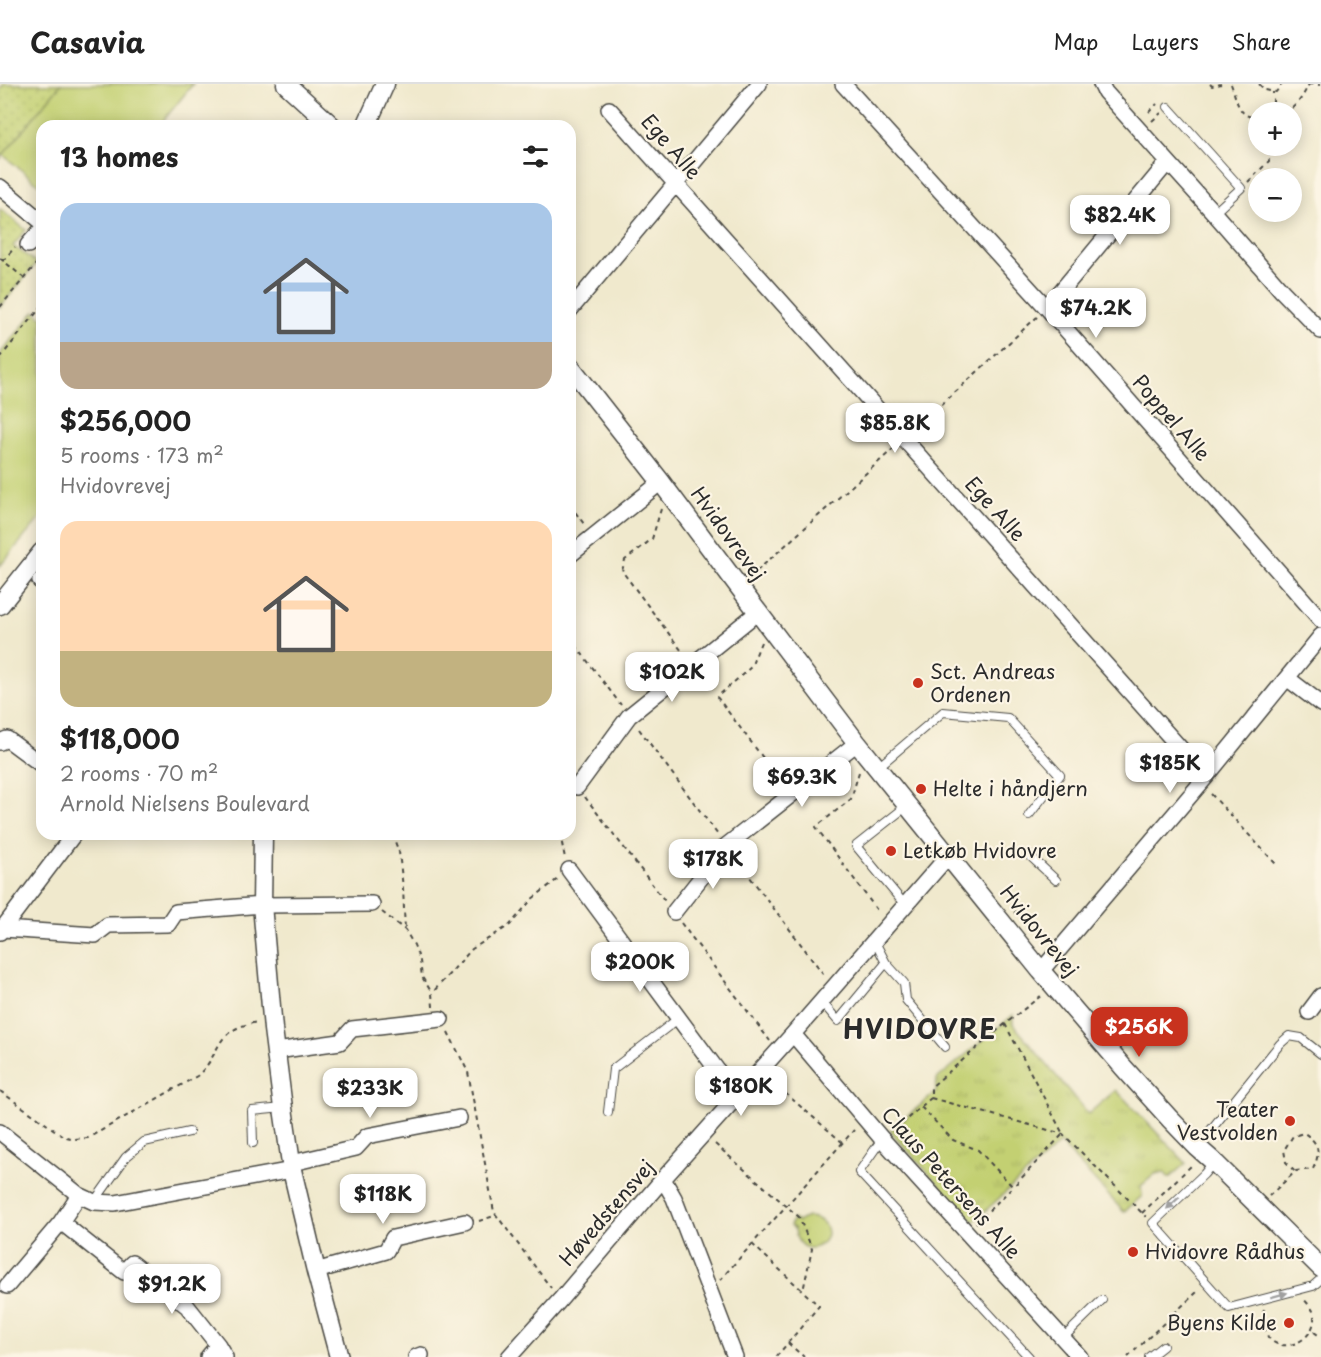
<!DOCTYPE html>
<html lang="en">
<head>
<meta charset="utf-8">
<style>
  :root { --surface:#fff; --page:#f6f6f6; --text:#222; --muted:#767676; --line:#e0e0e0; --accent:#c8321e }
  body { margin:0; font-family:"Playpen Sans",sans-serif; background:var(--page); color:var(--text); height:100vh; display:flex; flex-direction:column; font-size:22px; white-space:nowrap }
  * { box-sizing:border-box; margin:0 }
  p { font-size:20px; color:var(--muted) }
  .icon { flex:none; width:33px; height:33px; fill:none; stroke:currentColor; stroke-width:2; stroke-linecap:round; stroke-linejoin:round }
  .map { position:relative; flex:1; overflow:hidden }
  .details { position:absolute; left:36px; top:36px; width:540px; height:720px; display:flex; flex-direction:column; background:var(--surface); border-radius:18px; box-shadow:0 3px 15px #0003 }
  .details>* { flex:none }
  .buttons { position:absolute; left:1248px; top:18px; display:grid; gap:12px }
  .buttons a { display:grid; place-items:center; width:54px; height:54px; border-radius:50%; background:var(--surface); box-shadow:0 3px 15px #0003; font-size:30px }
  .price { position:absolute; translate:-50% -51px; padding:0 14px; border-radius:12px; background:#fff; color:#222; font-size:20px; line-height:39px; filter:drop-shadow(0 2px 3px #0008) }
  .price::after { content:''; position:absolute; left:50%; top:36px; width:18px; height:14px; margin-left:-9px; background:inherit; clip-path:polygon(0 0,100% 0,50% 100%) }
  .price.on { background:var(--accent); color:#fff }
  ul { padding:0; list-style:none }
  li { display:grid; align-content:center; gap:12px; height:318px; padding:0 24px }
  li span { display:grid; place-items:center; height:186px; border-radius:18px; color:#555 }
  li>.icon { margin-inline-start:auto }
  span .icon { width:108px; height:108px; fill:#fffc; stroke-width:1 }
  li b { font-size:26px }
  h2 { display:flex; justify-content:space-between; align-items:center; height:72px; padding:0 24px; font-size:26px }
  header { display:flex; align-items:center; gap:36px; box-sizing:border-box; height:84px; padding:0 30px; background:var(--surface); border-bottom:2px solid var(--line) }
  header strong { font-size:28px }
  nav { display:flex; gap:33px; margin-inline-start:auto; font-size:21px }
  .map>svg:first-child { display:block }
</style>
</head>
<body>
<header>
<strong>Casavia</strong>
<nav><a>Map</a><a>Layers</a><a>Share</a></nav>
</header>
<div class="map">
<svg width="1321" height="1273" viewBox="0 0 1321 1273">
  <defs>
    <pattern id="grass-dots" width="8" height="8" patternUnits="userSpaceOnUse" patternTransform="scale(1.5)"><rect width="8" height="8" fill="#c3d072"/><path d="M2 2h.1M6 6h.1" fill="none" stroke="#a8b363" stroke-width="1.8" stroke-linecap="round"/></pattern>
    <pattern id="park-tufts" width="24" height="20" patternUnits="userSpaceOnUse" patternTransform="scale(1.5)"><rect width="24" height="20" fill="#c3d072"/><path d="M3 7l-1-3M5 7V3M7 7l1-3M15 17l-1-3M17 17v-4M19 17l1-3" fill="none" stroke="#a8b363"/></pattern>
  </defs>
  <rect width="100%" height="100%" fill="#fcf5e5"/>
  <filter id="ink" filterUnits="userSpaceOnUse"><feTurbulence type="fractalNoise" baseFrequency=".0167" numOctaves="2"/><feDisplacementMap in="SourceGraphic" scale="12" xChannelSelector="R" yChannelSelector="G"/><feConvolveMatrix kernelMatrix="1 2 1 2 8 2 1 2 1" color-interpolation-filters="sRGB"/></filter>
  <filter id="wash" filterUnits="userSpaceOnUse"><feTurbulence type="fractalNoise" baseFrequency=".008" numOctaves="4" result="noise"/><feDisplacementMap in="SourceGraphic" scale="24" xChannelSelector="R" yChannelSelector="G"/><feGaussianBlur stdDeviation="1.35" result="paint"/><feColorMatrix in="noise" values="0 0 0 0 0 0 0 0 0 0 0 0 0 0 0 0 0 1.4 0 .05"/><feComposite in="paint" operator="in"/></filter>
  <g filter="url(#wash)">
    <rect width="100%" height="100%" fill="#f0e9cd"/>
    <!-- grass -->
    <path fill="url(#grass-dots)" stroke="#777e4e" stroke-width="1.5" d="M4,0H61L0,75V5Z
      M0,125L26,146L13,162L37,179L0,223Z"/>
    <!-- park -->
    <path fill="url(#park-tufts)" stroke="#777e4e" stroke-width="1.5" d="M1013,931V940L1088,1030L1116,1006L1186,1079L1169,1094L1164,1088L1155,1090L1141,1102L1142,1112L1124,1128L1060,1059L973,1138L890,1047L936,1008L937,995Z
      M807,1133C814,1133 820,1134 824,1140C838,1161 797,1179 795,1145L790,1142L793,1135L798,1138Z"/>
    <!-- garden -->
    <path fill="#c3d072" stroke="#777e4e" stroke-width="1.5" d="M61,0H193L159,42H42V103L3,71Z
      M35,227L42,233V432L0,482V270Z"/>
  </g>
  <g filter="url(#ink)">
    <g fill="none" stroke-linecap="round" stroke-linejoin="round">
      <defs>
        <path id="service" d="M1168,23L1241,104L1214,129
          M877,684L943,628L1008,634L1060,691L1029,731
          M1028,770L1056,796
          M905,821L856,762L908,721
          M874,856L886,879L904,899L906,916L945,963
          M821,917L838,937L886,879
          M608,1028L613,985L679,934
          M882,1055L859,1088L1029,1273
          M253,1059L252,1027L283,1024
          M1197,1063L1280,960L1289,952L1301,954L1321,970
          M1213,1079L1204,1090L1153,1139L1229,1224L1313,1202L1321,1195
          M94,1118L126,1073L144,1058L189,1048
          M1063,1254L1102,1216
          M1149,1273L1163,1262"/>
        <path id="minor" d="M843,0L1047,224L1321,536
          M1101,0L1105,8L1214,129L1282,207L1321,247
          M609,25L1206,693
          M0,103L42,138
          M28,161L42,145
          M1047,224L1168,78
          M570,226L759,0
          M570,471L661,398
          M40,497L42,498
          M1287,594L1321,620
          M0,658L7,655L42,681
          M577,703L629,632L758,528
          M569,786L737,1013
          M674,828L726,762L857,659
          M0,843L3,845L95,851L108,841L168,840L176,828L262,821L372,820
          M0,848L74,750
          M1041,887L1206,693L1321,552
          M1309,928L1321,912
          M793,950L882,1055L1080,1273
          M276,967L340,958L352,945L441,935
          M0,1048L79,1111L94,1118L115,1119L292,1086
          M292,1079L356,1064L367,1052L459,1034
          M663,1095L674,1114L735,1273
          M61,1138L124,1188L132,1179L187,1222L218,1261L225,1273
          M316,1187L386,1167L393,1154L465,1138
          M7,1202L61,1138L79,1111
          M208,1273L218,1261
          M416,1273L421,1271
          M509,1273L560,1216L663,1095L793,950L949,771"/>
        <path id="tertiary" d="M286,0L332,42
          M366,42L385,0
          M570,282L661,398L739,503L857,659L1041,887L1123,983L1170,1035L1197,1063L1213,1077L1321,1184
          M0,521L42,468
          M263,750L262,821L273,945L283,1024L292,1086L316,1187L339,1273"/>
      </defs>
      <!-- service casing -->
      <use href="#service" stroke="#494843" stroke-width="10"/>
      <!-- minor casing -->
      <use href="#minor" stroke="#494843" stroke-width="18"/>
      <!-- tertiary casing -->
      <use href="#tertiary" stroke="#494843" stroke-width="21"/>
      <!-- path -->
      <path stroke="#494843" stroke-width="2" stroke-dasharray="4.5 4.5" stroke-linecap="butt" d="M1210,0L1212,2L1221,0
        M1231,0C1237,16 1238,35 1258,33
        M1259,0L1265,6L1276,8L1282,0
        M1309,0L1321,1
        M1149,28L1157,20
        M1273,28V8
        M1284,28C1297,24 1303,12 1309,0
        M1152,37L1161,29
        M1248,98L1269,77L1270,62
        M0,174L24,194
        M3,177L15,163
        M0,223L42,173
        M0,274L42,222
        M915,345L1037,233
        M570,421L584,440
        M661,425L652,455L625,476L622,487L684,570
        M750,493L893,365
        M570,554L621,621
        M761,558L751,583L717,613L782,699
        M639,645L718,751
        M859,688L851,715L816,743L879,829
        M1211,710L1276,780
        M585,713L665,817
        M392,750L399,768L403,804L405,846
        M560,750L565,774
        M734,772L825,892
        M382,828L405,846L414,861L420,877L422,893L432,909
        M1014,829L1029,819
        M681,839L770,957
        M433,923L432,909L472,865L510,841L532,815L559,794
        M1005,940L1063,1050L1013,1103
        M448,948L468,988L494,1128L551,1204
        M771,997L842,1058
        M0,1007L63,1052L74,1055L88,1054L197,992C224,968 211,947 257,938
        M931,1014L1063,1050L1146,1133
        M921,1023L953,1056L978,1066L1013,1103L976,1139
        M894,1046L931,1014V1003L1005,940L1042,911
        M715,1060L799,1133L812,1165L803,1207
        M1269,1112L1296,1087L1313,1085C1321,1068 1319,1059 1304,1049L1293,1052L1284,1066L1286,1078L1295,1088
        M1142,1129L1192,1081
        M479,1137L497,1131
        M752,1160L819,1222L776,1273
        M720,1196L854,1046
        M1264,1225C1262,1235 1264,1244 1268,1253C1283,1273 1321,1254 1313,1227C1311,1223 1307,1219 1304,1215
        M1314,1248L1321,1253
        M788,1259L804,1273
        M1128,1273L1198,1207"/>
      <!-- service -->
      <use href="#service" stroke="#fff" stroke-width="8"/>
      <!-- minor -->
      <use href="#minor" stroke="#fff" stroke-width="15"/>
      <!-- tertiary -->
      <use href="#tertiary" stroke="#fff" stroke-width="18"/>
    </g>
    <!-- one-way arrows -->
    <defs><path id="oneway-solid" d="M-6-.8H1V-3.2L6.5 0L1 3.2V.8H-6Z" transform="scale(1.5)"/></defs>
    <g fill="#a0a0a0">
      <use href="#oneway-solid" transform="translate(1173 1119) rotate(137)"/>
      <use href="#oneway-solid" transform="translate(1279 1211) rotate(-15)"/>
    </g>
  </g>
  <!-- markers -->
  <g fill="#c8321e" stroke="#fcf5e5" stroke-width="2">
    <circle cx="918" cy="599" r="6"/>
    <circle cx="921" cy="705" r="6"/>
    <circle cx="891" cy="767" r="6"/>
    <circle cx="1290" cy="1037" r="6"/>
    <circle cx="1133" cy="1168" r="6"/>
    <circle cx="1289" cy="1239" r="6"/>
  </g>
  <g text-anchor="middle" stroke-width="4.5" stroke-linejoin="round" paint-order="stroke">
    <!-- street labels -->
    <g font-size="20" fill="#2b2b2b" stroke="#fcf5e5">
      <text transform="translate(671 63) rotate(49)" y="7">Ege Alle</text>
      <text transform="translate(1171 334) rotate(49)" y="7">Poppel Alle</text>
      <text transform="translate(995 425) rotate(48)" y="7">Ege Alle</text>
      <text transform="translate(728 450) rotate(54)" y="7">Hvidovrevej</text>
      <text transform="translate(1039 847) rotate(51)" y="7">Hvidovrevej</text>
      <text transform="translate(951 1099) rotate(48)" y="7">Claus Petersens Alle</text>
      <text transform="translate(607 1129) rotate(-49)" y="7">Høvedstensvej</text>
    </g>
    <!-- poi labels -->
    <g font-size="20" fill="#2b2b2b" stroke="#fcf5e5" text-anchor="start">
      <text x="930" y="595">Sct. Andreas<tspan x="930" dy="23">Ordenen</tspan></text>
      <text x="933" y="712">Helte i håndjern</text>
      <text x="903" y="774">Letkøb Hvidovre</text>
      <text x="1278" y="1033" text-anchor="end">Teater<tspan x="1278" dy="23">Vestvolden</tspan></text>
      <text x="1145" y="1175">Hvidovre Rådhus</text>
      <text x="1277" y="1246" text-anchor="end">Byens Kilde</text>
    </g>
    <!-- district labels -->
    <g font-size="26" font-weight="bold" letter-spacing="1.5" fill="#2b2b2b" stroke="#fcf5e5">
      <text x="920" y="955">HVIDOVRE</text>
    </g>
  </g>
</svg>
<div class="buttons">
<a>+</a>
<a>−</a>
</div>
<b class="price" style="left:1120px;top:162px">$82.4K</b>
<b class="price" style="left:1096px;top:255px">$74.2K</b>
<b class="price" style="left:895px;top:370px">$85.8K</b>
<b class="price" style="left:672px;top:619px">$102K</b>
<b class="price" style="left:1170px;top:710px">$185K</b>
<b class="price" style="left:802px;top:724px">$69.3K</b>
<b class="price" style="left:713px;top:806px">$178K</b>
<b class="price" style="left:640px;top:909px">$200K</b>
<b class="price on" style="left:1139px;top:974px">$256K</b>
<b class="price" style="left:741px;top:1033px">$180K</b>
<b class="price" style="left:370px;top:1035px">$233K</b>
<b class="price" style="left:383px;top:1141px">$118K</b>
<b class="price" style="left:172px;top:1231px">$91.2K</b>
<section class="details">
<h2>13 homes<svg class="icon" aria-label="filters" viewBox="0 0 24 24"><path d="M4 7h16M4 17h16"/><circle cx="9" cy="7" r="2"/><circle cx="15" cy="17" r="2"/></svg></h2>
<ul>
<li><span style="background:linear-gradient(#a9c7e8 75%,#b9a48a 0)"><svg class="icon" aria-label="home" viewBox="0 0 24 24"><path d="M3 11l9-7 9 7M6 9v11h12V9"/></svg></span><div><b>$256,000</b><p>5 rooms · 173 m²</p><p>Hvidovrevej</p></div></li>
<li><span style="background:linear-gradient(#ffd9b3 70%,#c2b280 0)"><svg class="icon" aria-label="home" viewBox="0 0 24 24"><path d="M3 11l9-7 9 7M6 9v11h12V9"/></svg></span><div><b>$118,000</b><p>2 rooms · 70 m²</p><p>Arnold Nielsens Boulevard</p></div></li>
</ul>
</section>
</div>
</body>
</html>
